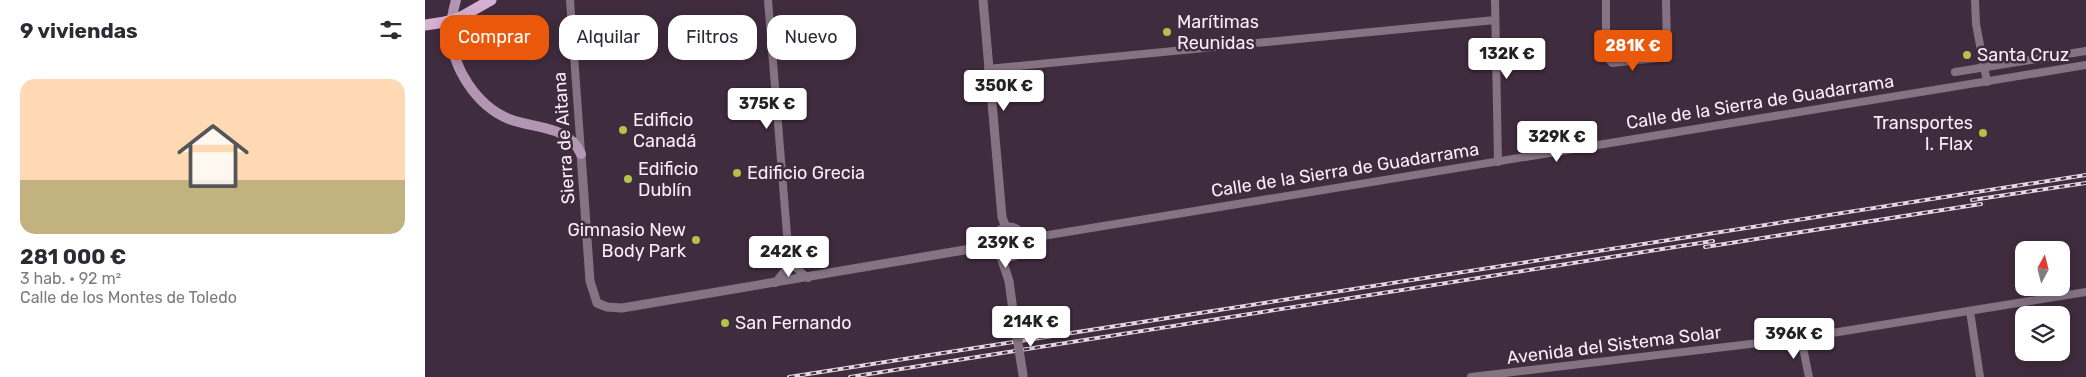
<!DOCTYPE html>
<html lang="es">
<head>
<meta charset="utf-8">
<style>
  :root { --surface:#fff; --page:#f7f7f7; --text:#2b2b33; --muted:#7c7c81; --line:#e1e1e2; --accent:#ea580c }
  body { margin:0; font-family:Rubik,sans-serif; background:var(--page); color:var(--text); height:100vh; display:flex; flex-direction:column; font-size:19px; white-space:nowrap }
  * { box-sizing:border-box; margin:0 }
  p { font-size:16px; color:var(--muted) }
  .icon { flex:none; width:28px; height:28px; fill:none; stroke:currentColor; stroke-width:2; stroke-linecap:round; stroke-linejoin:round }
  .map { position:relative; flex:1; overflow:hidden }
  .drawer { display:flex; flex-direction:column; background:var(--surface); width:425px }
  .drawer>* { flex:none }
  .top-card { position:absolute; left:15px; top:15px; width:475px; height:45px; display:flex; gap:10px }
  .needle { width:32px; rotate:7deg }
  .buttons { position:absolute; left:1590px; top:241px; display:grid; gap:10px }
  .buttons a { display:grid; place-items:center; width:55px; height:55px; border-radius:10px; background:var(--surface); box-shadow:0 2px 12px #0003; font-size:25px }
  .price { position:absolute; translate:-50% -42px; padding:0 11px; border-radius:5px; background:#fff; color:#222; font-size:16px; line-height:32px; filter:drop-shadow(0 1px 2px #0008) }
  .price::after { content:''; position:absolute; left:50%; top:30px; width:15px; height:11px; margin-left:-8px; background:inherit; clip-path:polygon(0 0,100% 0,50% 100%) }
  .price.selected { background:var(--accent); color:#fff }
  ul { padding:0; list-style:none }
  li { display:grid; align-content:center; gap:10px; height:265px; padding:0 20px }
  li+li { border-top:1px solid var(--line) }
  li span { display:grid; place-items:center; height:155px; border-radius:15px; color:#555 }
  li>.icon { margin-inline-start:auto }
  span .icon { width:90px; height:90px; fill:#fffc; stroke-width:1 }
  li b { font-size:21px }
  h2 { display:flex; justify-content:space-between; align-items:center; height:60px; padding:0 20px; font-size:21px }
  .pill { padding:0 18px; border-radius:15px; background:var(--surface); box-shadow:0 2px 12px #0003; font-size:18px; line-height:45px }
  .pill.selected { background:var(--accent); color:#fff }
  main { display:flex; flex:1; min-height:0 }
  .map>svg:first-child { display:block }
</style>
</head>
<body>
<main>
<section class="drawer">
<h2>9 viviendas<svg class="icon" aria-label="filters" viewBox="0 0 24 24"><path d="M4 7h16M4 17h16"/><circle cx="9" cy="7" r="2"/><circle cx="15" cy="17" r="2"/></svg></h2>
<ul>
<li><span style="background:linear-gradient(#ffd9b3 65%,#c2b280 0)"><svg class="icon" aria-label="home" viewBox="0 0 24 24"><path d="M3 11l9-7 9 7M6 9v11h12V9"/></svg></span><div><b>281 000 €</b><p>3 hab. · 92 m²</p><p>Calle de los Montes de Toledo</p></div></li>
</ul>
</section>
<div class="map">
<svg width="1661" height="377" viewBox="0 0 1661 377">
  <rect width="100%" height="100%" fill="#3f2c3e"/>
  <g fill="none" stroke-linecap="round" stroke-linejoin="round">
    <!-- minor -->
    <path stroke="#857384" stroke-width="8" d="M145,0L156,152
      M343,0L364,259L362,268L350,283
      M1070,0L1073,162
      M1181,0V56L1187,63L1233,58L1242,49L1241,0
      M1550,0L1551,24L1562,82
      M563,69L1070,20
      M1530,72L1661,51
      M599,239L1661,65
      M364,259L371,268L383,278
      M1545,311L1555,377
      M1376,338L1384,377
      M1046,377L1376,338L1661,292"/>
    <!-- tertiary -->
    <path stroke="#857384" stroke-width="9" d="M558,0L577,217L581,228
      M156,154L165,281L172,303L182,307L197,308L569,245
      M569 242a15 15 0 1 1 30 0a15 15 0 1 1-30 0Z
      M575,254L584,281L590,325"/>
    <!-- secondary -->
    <path stroke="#b396b1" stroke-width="10" d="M31,0C28,11 25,23 26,34C27,68 52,106 84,119C109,129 144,125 156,154"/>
    <!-- primary -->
    <path stroke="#d7b1d4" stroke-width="11" d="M36,17L66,0
      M0,25L20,22"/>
    <defs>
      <path id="rail" d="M1547,200L1661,183
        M1280,247L1556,204
        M364,377L1661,175
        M425,377L1288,241"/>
    </defs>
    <!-- rail casing -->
    <use href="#rail" stroke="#e4d7e3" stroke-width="4"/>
    <!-- rail -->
    <use href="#rail" stroke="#3f2c3e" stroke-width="2" stroke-dasharray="5.5" stroke-linecap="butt"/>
    <!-- tertiary-bridge -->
    <path stroke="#857384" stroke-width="9" d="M590,325L598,375"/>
    <!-- primary-bridge -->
    <path stroke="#d7b1d4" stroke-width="11" d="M20,22L36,17"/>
  </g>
  <!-- markers -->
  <g fill="#b4c24a" stroke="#3f2c3e" stroke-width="2">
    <circle cx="742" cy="32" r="5"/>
    <circle cx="1542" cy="55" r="5"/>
    <circle cx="198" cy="130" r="5"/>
    <circle cx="1558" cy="133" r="5"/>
    <circle cx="312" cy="173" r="5"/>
    <circle cx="203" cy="179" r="5"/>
    <circle cx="271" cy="240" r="5"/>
    <circle cx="300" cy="323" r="5"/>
  </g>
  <g text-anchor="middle" stroke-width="5" stroke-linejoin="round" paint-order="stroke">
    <!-- poi labels -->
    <g font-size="18" fill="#faedf9" stroke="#3f2c3e" text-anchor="start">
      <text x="752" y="28">Marítimas<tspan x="752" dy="21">Reunidas</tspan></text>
      <text x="1552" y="61">Santa Cruz</text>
      <text x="208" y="126">Edificio<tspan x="208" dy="21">Canadá</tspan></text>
      <text x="1548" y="129" text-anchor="end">Transportes<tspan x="1548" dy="21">I. Flax</tspan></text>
      <text x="213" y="175">Edificio<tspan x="213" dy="21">Dublín</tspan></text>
      <text x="322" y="179">Edificio Grecia</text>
      <text x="261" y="236" text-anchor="end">Gimnasio New<tspan x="261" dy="21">Body Park</tspan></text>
      <text x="310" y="329">San Fernando</text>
    </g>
    <!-- street labels -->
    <g font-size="18" fill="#faedf9" stroke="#3f2c3e">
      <text transform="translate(1335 102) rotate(-9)" y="6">Calle de la Sierra de Guadarrama</text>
      <text transform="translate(139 138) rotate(-94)" y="6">Sierra de Aitana</text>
      <text transform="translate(920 170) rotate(-9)" y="6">Calle de la Sierra de Guadarrama</text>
      <text transform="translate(1189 345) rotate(-7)" y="6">Avenida del Sistema Solar</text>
    </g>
  </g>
</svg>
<div class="buttons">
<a><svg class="needle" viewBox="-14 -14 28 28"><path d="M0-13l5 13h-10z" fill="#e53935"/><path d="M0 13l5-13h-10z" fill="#7c7c81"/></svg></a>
<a><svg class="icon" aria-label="layers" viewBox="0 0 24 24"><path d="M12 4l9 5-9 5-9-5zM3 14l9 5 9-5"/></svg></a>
</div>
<b class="price selected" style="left:1208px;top:72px">281K €</b>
<b class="price" style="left:1082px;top:80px">132K €</b>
<b class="price" style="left:579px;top:112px">350K €</b>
<b class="price" style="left:342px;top:130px">375K €</b>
<b class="price" style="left:1132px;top:163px">329K €</b>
<b class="price" style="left:581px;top:269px">239K €</b>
<b class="price" style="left:364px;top:278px">242K €</b>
<b class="price" style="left:606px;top:348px">214K €</b>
<b class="price" style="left:1369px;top:360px">396K €</b>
<div class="top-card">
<a class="pill selected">Comprar</a>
<a class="pill">Alquilar</a>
<a class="pill">Filtros</a>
<a class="pill">Nuevo</a>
</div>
</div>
</main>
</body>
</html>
